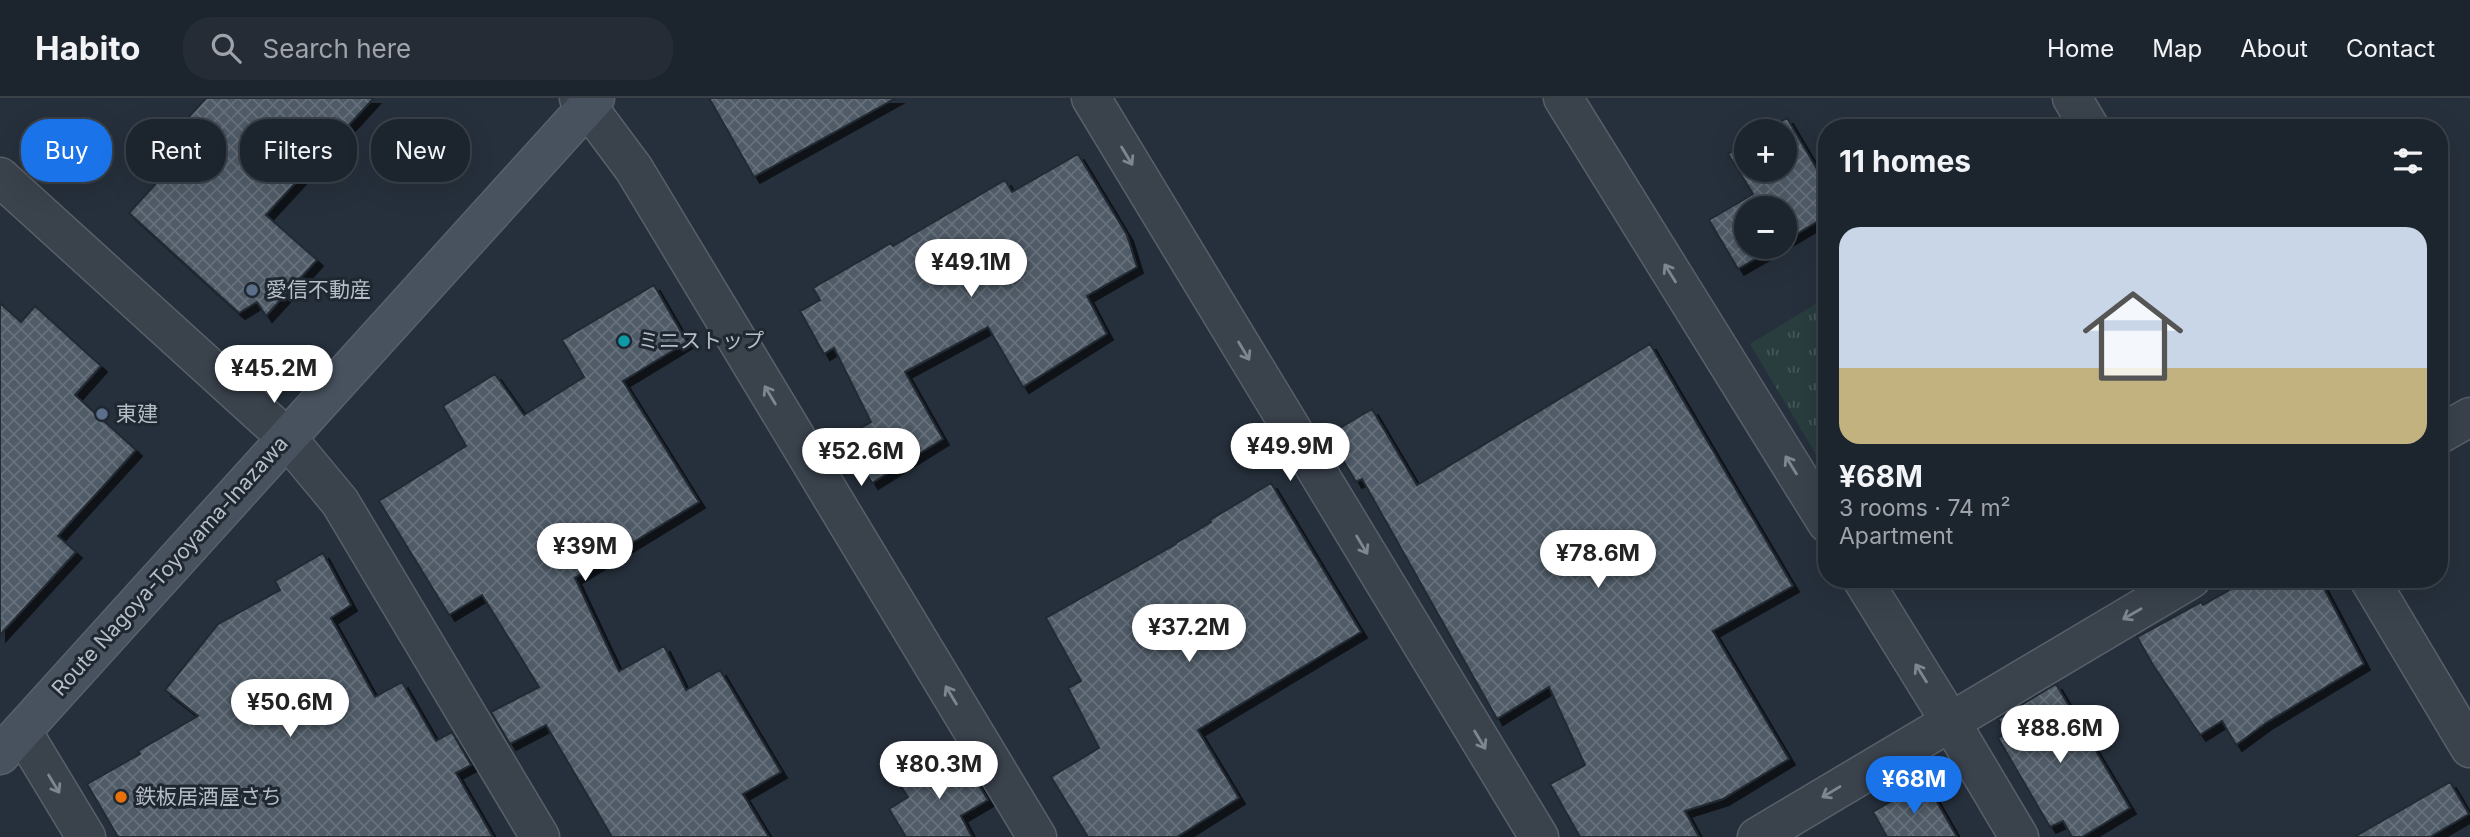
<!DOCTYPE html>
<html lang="en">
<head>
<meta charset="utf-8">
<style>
  :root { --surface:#1c242d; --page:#252c35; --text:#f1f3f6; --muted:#a0a4aa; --line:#3a4149; --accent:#1a73e8 }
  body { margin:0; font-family:Inter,"Noto Sans JP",sans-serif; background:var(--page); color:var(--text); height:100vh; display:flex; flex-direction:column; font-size:26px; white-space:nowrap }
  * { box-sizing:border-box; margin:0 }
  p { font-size:23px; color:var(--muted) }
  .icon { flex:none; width:38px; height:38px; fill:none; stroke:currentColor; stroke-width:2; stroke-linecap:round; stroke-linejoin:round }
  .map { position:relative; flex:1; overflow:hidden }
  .panel { position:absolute; left:1818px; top:21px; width:630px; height:469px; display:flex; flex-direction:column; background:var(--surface); border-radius:28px; box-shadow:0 7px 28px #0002,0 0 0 2px var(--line) }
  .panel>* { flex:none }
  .guide { position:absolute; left:21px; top:21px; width:665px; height:63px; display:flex; gap:14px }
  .controls { position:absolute; left:1734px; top:21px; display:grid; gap:14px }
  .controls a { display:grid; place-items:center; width:63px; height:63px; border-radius:50%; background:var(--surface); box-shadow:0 7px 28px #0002,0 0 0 2px var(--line); font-size:35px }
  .price { position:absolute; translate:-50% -60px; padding:0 16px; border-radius:24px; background:#fff; color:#222; font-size:23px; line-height:46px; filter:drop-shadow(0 2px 4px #0008) }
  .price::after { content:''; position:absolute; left:50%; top:42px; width:21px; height:16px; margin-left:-10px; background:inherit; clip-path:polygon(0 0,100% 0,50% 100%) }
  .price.current { background:var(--accent); color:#fff }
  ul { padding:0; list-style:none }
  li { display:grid; align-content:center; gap:14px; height:371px; padding:0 21px }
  li span { display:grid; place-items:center; height:217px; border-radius:21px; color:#555 }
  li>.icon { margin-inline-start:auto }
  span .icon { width:126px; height:126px; fill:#fffc; stroke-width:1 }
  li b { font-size:30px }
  h2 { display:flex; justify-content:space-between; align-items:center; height:84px; padding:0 21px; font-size:30px }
  .tag { padding:0 24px; border-radius:28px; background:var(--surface); box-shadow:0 7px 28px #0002,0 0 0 2px var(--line); font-size:24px; line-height:63px }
  .tag.current { background:var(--accent); color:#fff }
  header { display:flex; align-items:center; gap:42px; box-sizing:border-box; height:98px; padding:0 35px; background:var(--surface); border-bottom:2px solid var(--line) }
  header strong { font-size:33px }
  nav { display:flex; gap:38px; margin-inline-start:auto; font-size:24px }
  .search { width:490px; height:63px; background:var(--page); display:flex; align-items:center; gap:18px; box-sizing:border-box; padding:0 24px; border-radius:28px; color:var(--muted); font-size:26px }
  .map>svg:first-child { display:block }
</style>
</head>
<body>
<header>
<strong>Habito</strong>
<div class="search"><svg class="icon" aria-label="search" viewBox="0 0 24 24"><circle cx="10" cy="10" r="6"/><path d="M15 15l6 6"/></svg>Search here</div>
<nav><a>Home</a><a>Map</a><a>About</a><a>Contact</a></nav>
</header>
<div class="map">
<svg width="2470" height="739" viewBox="0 0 2470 739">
  <defs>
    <pattern id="grass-tufts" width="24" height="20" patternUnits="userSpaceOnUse" patternTransform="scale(1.75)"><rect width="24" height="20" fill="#293d3e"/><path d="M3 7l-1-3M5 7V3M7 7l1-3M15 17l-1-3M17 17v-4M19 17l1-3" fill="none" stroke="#465758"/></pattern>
    <pattern id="building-cross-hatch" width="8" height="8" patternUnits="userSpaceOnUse" patternTransform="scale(1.75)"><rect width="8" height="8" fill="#505b67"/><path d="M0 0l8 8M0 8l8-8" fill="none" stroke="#67717b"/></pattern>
    <filter id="shadow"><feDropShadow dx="6" dy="6" stdDeviation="0" flood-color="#0009"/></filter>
  </defs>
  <rect width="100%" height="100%" fill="#26303c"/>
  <!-- grass -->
  <path fill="url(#grass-tufts)" d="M1827,199V352L1817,358L1750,246Z"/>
  <!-- building -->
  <path fill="url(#building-cross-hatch)" stroke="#212933" stroke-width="2" filter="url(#shadow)" d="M206,0H374L266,117L317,162L266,218L257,204L239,215L129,115L192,46L177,32Z
    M709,0H896L754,79Z
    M1787,20L1827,88V118L1785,143V110H1746V149H1776L1738,171L1709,122L1753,96L1728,56L1746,45V72H1785V33H1766Z
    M1078,56L1127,137L1137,169L1087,198L1107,236L1023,289L988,229L905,274L943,341L872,385L846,338L871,324L834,250L824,256L800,213L820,202L813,190L891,145L893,148L1005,82L1012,94Z
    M654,187L687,244L623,283L699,404L575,480L619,573L664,548L686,592L720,572L781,674L743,696L769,739H612L546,627L510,646L491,614L539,589L482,497L449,517L379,403L466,348L443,308L495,276L524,317L584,279L562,242Z
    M0,205L21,224L35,208L101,268L75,297L136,352L58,438L76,454L0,537Z
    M1650,246L1793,488L1713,533L1789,661L1723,701L1685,713L1699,739H1580L1550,686L1585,667L1549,589L1497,621L1362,381L1356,384L1328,337L1372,311L1417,387Z
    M1271,385L1361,534L1198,632L1239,700L1177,739H1088L1051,679L1099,650L1068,590L1081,583L1046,520L1176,446V445L1211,424L1210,422Z
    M323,455L351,507L331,520L375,599L402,584L436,643L452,634L471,667L456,675L493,739H118L87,686L140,656L138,653L198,618L165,592L218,526L280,492L275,483Z
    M2249,481H2319L2364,566L2266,625L2236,647L2222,623L2200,637L2153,567L2137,539L2201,504L2203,507Z
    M2056,586L2130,710L2082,739H2072L2063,723L2050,729L1998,640L2006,635L1998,621Z
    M958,653L988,702L961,718L972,739H906L889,711L908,699L900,687Z
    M1925,683L1957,739H1887L1873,714Z
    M2450,684L2469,716L2430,739H2354Z"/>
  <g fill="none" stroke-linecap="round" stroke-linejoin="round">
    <defs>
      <path id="minor" d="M579,0L587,8L634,71L1037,739
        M1091,0L1539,739
        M1563,0L1827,425
        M2072,0L2090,30
        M0,79L286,339L340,404L540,739
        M2440,336L2470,319
        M1862,481L1950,623L2019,739
        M2369,481L2470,650
        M22,633L86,739
        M1757,739L2191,481"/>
      <path id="secondary" d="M0,657L595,0"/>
    </defs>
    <!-- minor casing -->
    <use href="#minor" stroke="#58606a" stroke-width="41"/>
    <!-- secondary casing -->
    <use href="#secondary" stroke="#58606a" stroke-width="41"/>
    <!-- minor -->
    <use href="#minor" stroke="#3a424c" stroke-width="38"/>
    <!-- secondary -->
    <use href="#secondary" stroke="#48525f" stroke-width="38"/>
  </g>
  <!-- one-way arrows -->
  <defs><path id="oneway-shaft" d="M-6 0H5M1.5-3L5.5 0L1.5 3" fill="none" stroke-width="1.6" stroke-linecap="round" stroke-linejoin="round" transform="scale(1.75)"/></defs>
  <g stroke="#7e8690">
    <use href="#oneway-shaft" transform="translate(1127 58) rotate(59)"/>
    <use href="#oneway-shaft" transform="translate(1670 175) rotate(-122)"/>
    <use href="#oneway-shaft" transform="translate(1244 253) rotate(59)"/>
    <use href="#oneway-shaft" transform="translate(770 297) rotate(-121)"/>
    <use href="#oneway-shaft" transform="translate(1791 367) rotate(-122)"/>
    <use href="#oneway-shaft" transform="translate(1362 447) rotate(59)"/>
    <use href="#oneway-shaft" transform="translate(2132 516) rotate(150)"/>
    <use href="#oneway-shaft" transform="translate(1921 575) rotate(-122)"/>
    <use href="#oneway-shaft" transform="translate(951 597) rotate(-121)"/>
    <use href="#oneway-shaft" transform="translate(1480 642) rotate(59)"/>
    <use href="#oneway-shaft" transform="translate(54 686) rotate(59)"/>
    <use href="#oneway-shaft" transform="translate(1831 694) rotate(149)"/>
  </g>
  <!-- markers -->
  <g fill="#5c6f8a" stroke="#1f2731" stroke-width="2.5">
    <circle cx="252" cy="192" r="7"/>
    <circle cx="102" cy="316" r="7"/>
  </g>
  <circle fill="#0f9aa8" stroke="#1f2731" stroke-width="2.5" cx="624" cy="243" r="7"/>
  <circle fill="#e8710a" stroke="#1f2731" stroke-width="2.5" cx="121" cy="699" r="7"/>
  <g text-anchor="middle" stroke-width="6" stroke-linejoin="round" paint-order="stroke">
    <!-- poi labels -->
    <g font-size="21" fill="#b6bdc7" stroke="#1f2731" text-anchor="start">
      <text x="266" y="199">愛信不動産</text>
      <text x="638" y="250">ミニストップ</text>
      <text x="116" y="323">東建</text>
      <text x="135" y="706">鉄板居酒屋さち</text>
    </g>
    <!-- street labels -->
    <g font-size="21" fill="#b6bdc7" stroke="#1f2731">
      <text transform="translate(170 468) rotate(-48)" y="7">Route Nagoya-Toyoyama-Inazawa</text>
    </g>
  </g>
</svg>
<div class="controls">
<a>+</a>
<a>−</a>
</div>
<b class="price" style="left:971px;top:201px">¥49.1M</b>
<b class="price" style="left:274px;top:307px">¥45.2M</b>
<b class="price" style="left:1290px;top:385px">¥49.9M</b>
<b class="price" style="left:861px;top:390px">¥52.6M</b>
<b class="price" style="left:585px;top:485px">¥39M</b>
<b class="price" style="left:1598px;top:492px">¥78.6M</b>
<b class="price" style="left:1189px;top:566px">¥37.2M</b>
<b class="price" style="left:290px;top:641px">¥50.6M</b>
<b class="price" style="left:2060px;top:667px">¥88.6M</b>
<b class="price" style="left:939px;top:703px">¥80.3M</b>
<b class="price current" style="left:1914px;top:718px">¥68M</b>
<div class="guide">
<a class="tag current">Buy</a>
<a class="tag">Rent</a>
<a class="tag">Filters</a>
<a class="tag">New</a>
</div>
<section class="panel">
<h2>11 homes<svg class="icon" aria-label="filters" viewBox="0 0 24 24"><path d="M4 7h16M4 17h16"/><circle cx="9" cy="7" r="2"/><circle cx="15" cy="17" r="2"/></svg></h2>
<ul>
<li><span style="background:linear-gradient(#c9d6e8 65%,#c2b280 0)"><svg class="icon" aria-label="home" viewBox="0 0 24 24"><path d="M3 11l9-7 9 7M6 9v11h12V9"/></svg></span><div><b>¥68M</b><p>3 rooms · 74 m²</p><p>Apartment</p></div></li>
</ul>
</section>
</div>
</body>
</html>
